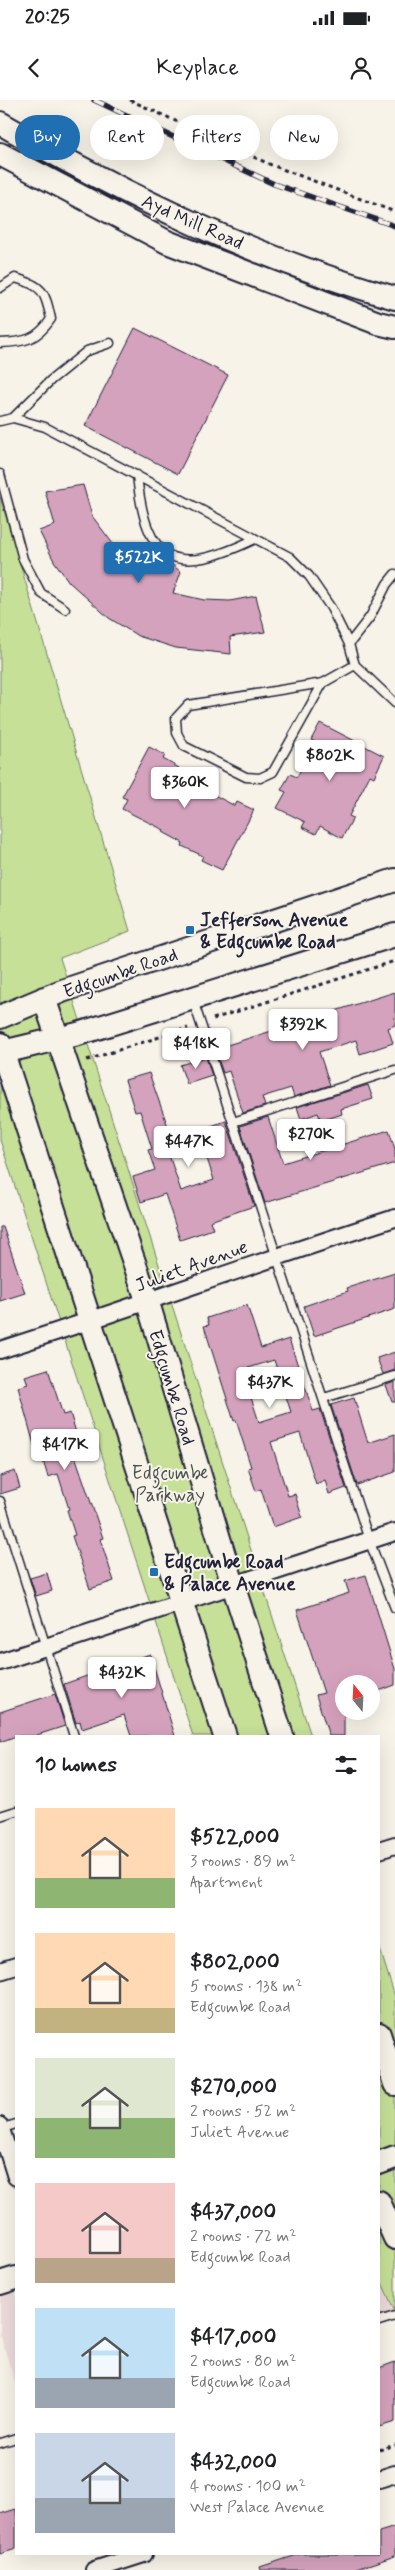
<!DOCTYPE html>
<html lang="en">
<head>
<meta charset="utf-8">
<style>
  :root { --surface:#fff; --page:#f6f6f6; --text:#202124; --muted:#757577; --accent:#1f6fb2 }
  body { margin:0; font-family:Mynerve,sans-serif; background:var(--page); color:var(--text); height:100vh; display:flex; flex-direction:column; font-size:19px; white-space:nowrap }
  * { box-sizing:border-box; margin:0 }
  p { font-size:16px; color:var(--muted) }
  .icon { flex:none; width:28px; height:28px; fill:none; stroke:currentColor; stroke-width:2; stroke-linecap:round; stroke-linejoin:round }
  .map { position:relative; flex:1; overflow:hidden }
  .details { position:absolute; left:15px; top:1635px; width:365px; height:820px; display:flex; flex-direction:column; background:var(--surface); border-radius:0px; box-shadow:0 5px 20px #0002 }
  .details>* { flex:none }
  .banner { position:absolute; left:15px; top:15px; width:365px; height:45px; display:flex; gap:10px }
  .needle { width:32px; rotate:342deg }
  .controls { position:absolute; left:335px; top:1575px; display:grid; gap:10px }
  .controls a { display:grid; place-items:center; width:45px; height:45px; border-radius:50%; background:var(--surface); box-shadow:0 5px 20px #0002; font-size:25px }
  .price { position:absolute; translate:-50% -42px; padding:0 11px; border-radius:5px; background:#fff; color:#222; font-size:16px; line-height:32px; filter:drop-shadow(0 1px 2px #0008) }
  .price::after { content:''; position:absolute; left:50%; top:30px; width:15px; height:11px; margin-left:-8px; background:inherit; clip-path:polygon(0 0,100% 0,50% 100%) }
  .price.on { background:var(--accent); color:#fff }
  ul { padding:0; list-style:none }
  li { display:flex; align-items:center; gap:15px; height:125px; padding:0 20px }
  li span { display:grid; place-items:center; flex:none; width:140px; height:100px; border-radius:0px; color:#555 }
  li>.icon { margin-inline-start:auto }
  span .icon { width:60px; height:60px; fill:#fffc; stroke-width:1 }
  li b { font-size:21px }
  h2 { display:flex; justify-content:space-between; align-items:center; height:60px; padding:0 20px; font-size:21px }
  .pill { padding:0 18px; border-radius:22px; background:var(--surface); box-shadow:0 5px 20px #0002; font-size:18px; line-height:45px }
  .pill.on { background:var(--accent); color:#fff }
  .status { display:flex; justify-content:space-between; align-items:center; height:35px; padding:0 25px; background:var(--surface); direction:ltr }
  .status svg { height:14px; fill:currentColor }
  header { display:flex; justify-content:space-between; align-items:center; height:65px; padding:0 20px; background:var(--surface); font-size:22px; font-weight:600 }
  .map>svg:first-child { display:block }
</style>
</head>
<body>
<div class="status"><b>20:25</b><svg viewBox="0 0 49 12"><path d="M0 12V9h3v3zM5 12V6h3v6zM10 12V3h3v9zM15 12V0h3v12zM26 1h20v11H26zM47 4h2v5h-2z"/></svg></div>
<header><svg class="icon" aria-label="back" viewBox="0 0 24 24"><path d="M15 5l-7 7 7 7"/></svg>Keyplace<svg class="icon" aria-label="person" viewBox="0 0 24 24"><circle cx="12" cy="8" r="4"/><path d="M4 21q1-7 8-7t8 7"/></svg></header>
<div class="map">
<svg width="395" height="2470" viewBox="0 0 395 2470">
  <rect width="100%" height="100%" fill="#f7f3e8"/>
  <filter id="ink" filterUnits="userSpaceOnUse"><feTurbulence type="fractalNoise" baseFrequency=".02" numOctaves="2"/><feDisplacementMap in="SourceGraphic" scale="10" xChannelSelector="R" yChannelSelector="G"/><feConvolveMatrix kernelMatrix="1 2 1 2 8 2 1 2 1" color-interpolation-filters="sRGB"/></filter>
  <g filter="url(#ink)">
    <!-- built -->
    <path fill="#eddbdb" d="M379,2176L395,2212V2220L379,2226Z
      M16,2179V2286L0,2234V2184Z"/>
    <!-- green -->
    <path fill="#c6e097" stroke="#748169" d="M0,397L130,831L60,858L311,1636H193L0,1040Z
      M379,1846L395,1897V2212L379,2176Z"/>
    <!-- building -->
    <path fill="#d5a2bd" stroke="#22223b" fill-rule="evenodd" d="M135,228L228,275L178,374L85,326Z
      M83,385L92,416L129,465L149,446L181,472L173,493L204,500L230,501L256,496L265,532L230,537L231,554L176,548L138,536L109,518L69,482L54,461L39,431L55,425L45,391Z
      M320,623L384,656L374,677L370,675L349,716L353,718L342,738L320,726L316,734L302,727L305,722L277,708L286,692L281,690L290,674L297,677L315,642L311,640Z
      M149,647L165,655L163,659L179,668L178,670L202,682L199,687L235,706L237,702L254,710L222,770L201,760L203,756L182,746L183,743L163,732L164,730L122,709L127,699L122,697Z
      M395,892V925L388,928L393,943L360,954L356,940L319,952L330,985L294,997L291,988L262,997L265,1006L243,1013L229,971L223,973L216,953L222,951L221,947Z
      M206,957L212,976L187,984L180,965Z
      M149,973L177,1052L169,1055L181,1091L214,1080L199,1034L204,1032L202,1029L226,1021L254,1106L210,1121L213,1129L180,1140L165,1094L141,1102L133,1077L155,1070L148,1050L152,1049L140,1011L135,1012L125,980Z
      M368,985L373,999L341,1009L342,1014L321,1021L318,1013L301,1019L297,1007Z
      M268,1017L283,1063L389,1030L395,1049V1063L265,1103L240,1026Z
      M0,1127H3L25,1193L0,1201Z
      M395,1173V1209L314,1236L304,1206L348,1191L347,1188Z
      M247,1205L261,1248L289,1239L313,1311L320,1309L346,1388L329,1394L325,1380L316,1384L300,1333L271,1342L288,1396L295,1394L302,1417L273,1427L261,1389L256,1391L248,1368L251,1367L236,1320L234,1321L204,1226L209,1225L207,1218ZM274,1260L291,1312L259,1322L242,1270Z
      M395,1252V1270L383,1274L377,1258Z
      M48,1269L63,1315L70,1313L78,1339L70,1341L103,1438L100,1439L114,1481L90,1489L72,1436L75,1435L67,1410L69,1409L58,1374L48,1377L40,1351L36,1352L18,1287L28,1284L25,1276Z
      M395,1282V1302H392L386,1285Z
      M354,1298L368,1343L395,1334V1372L357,1385L331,1305Z
      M15,1371L20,1388L0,1394V1376Z
      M47,1473L52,1491L36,1496L30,1478Z
      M366,1475L395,1569V1585L376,1592L373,1584H344V1636H329L316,1595L324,1593L297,1510L349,1493L345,1481Z
      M150,1554L175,1636H131L124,1615L82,1629L80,1621L76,1623L64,1584Z
      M55,1594L65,1626L34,1636H16L0,1642V1612Z
      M395,2262V2322L379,2327V2268Z
      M16,2409V2449L0,2454V2414Z
      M395,2427V2456L353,2470H261L260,2467L300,2454H379V2432Z"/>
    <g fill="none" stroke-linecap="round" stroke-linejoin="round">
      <defs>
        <path id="lane" d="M0,188L15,178C43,186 45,191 51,219C37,240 25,242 0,243
          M13,318L51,280L87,251L110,243
          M0,321L13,318L45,327L290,457L309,476L331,508L349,544L355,565L395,603
          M0,374L23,459L41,493L65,509
          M137,375C146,466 176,477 255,439
          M349,544L370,517L387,484L395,474
          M323,583L273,672L260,678L246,677L184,646L177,633L176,618L188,605L323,583L355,565
          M193,900L369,1440L395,1508
          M233,1022L395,970
          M324,1298L395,1276
          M0,1401L74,1636
          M0,1716L16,1711
          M0,2029L16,2024
          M379,2221L395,2216
          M0,2343L16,2338"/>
        <path id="street" d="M0,1250C132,1208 263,1160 395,1118
          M0,1562L395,1432
          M379,1750L395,1745
          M0,1871L16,1866
          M0,2026L16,2077
          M379,2379L395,2374
          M94,2470L144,2454"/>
        <path id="secondary" d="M0,23C125,95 256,159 395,198
          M0,54L167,142L378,223L395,227
          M44,898L148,1203L233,1485L282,1636
          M0,917L62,891L395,780
          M0,944L225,1636
          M3,952L78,934L395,835
          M379,1934L395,1984
          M379,2063L395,2057
          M379,2102L395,2138
          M0,2183L16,2178"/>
      </defs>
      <!-- lane casing -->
      <use href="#lane" stroke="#22223b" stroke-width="11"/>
      <!-- street casing -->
      <use href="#street" stroke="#22223b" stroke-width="20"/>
      <!-- secondary casing -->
      <use href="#secondary" stroke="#22223b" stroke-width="26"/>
      <!-- path -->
      <path stroke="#22223b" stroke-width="3" stroke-dasharray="4 4" stroke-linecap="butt" d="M130,0L269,64L395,112
        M213,919L395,861
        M87,960L188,928
        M379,2350L395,2345"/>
      <!-- lane -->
      <use href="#lane" stroke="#f7f3e8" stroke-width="8"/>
      <!-- street -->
      <use href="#street" stroke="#f7f3e8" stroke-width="16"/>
      <!-- secondary -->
      <use href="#secondary" stroke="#f7f3e8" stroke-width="22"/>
      <defs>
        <path id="rail" d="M94,0L274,84L395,126"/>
      </defs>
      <!-- rail casing -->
      <use href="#rail" stroke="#22223b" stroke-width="5.5"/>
      <!-- rail -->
      <use href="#rail" stroke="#f7f3e8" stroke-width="4" stroke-dasharray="11" stroke-linecap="butt"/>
    </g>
  </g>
  <!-- markers -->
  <g fill="#1f6fb2" stroke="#f7f3e8" stroke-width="2">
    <rect x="185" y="825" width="10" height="10" rx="2.5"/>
    <rect x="149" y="1467" width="10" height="10" rx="2.5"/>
  </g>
  <g text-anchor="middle" stroke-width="4" stroke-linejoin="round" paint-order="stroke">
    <!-- street labels -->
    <g font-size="19" fill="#22223b" stroke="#f7f3e8">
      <text transform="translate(193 121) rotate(24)" y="7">Ayd Mill Road</text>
      <text transform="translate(120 872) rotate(-19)" y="7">Edgcumbe Road</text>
      <text transform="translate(191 1165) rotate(-20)" y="7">Juliet Avenue</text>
      <text transform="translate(173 1287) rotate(73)" y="7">Edgcumbe Road</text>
    </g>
    <!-- poi labels -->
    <g font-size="19" font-weight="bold" fill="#22223b" stroke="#f7f3e8" text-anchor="start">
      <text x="200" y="826">Jefferson Avenue<tspan x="200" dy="22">&amp; Edgcumbe Road</tspan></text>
      <text x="164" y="1468">Edgcumbe Road<tspan x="164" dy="22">&amp; Palace Avenue</tspan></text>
    </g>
    <!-- park labels -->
    <g font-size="19" fill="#4b5252" stroke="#f7f3e8">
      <text x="170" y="1379">Edgcumbe<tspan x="170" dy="22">Parkway</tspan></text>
    </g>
  </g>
</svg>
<div class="controls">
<a><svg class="needle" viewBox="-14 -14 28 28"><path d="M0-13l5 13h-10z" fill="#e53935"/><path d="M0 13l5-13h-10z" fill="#757577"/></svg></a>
</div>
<b class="price on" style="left:139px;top:484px">$522K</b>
<b class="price" style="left:330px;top:682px">$802K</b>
<b class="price" style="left:185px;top:709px">$360K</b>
<b class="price" style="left:303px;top:951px">$392K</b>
<b class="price" style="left:196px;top:970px">$418K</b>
<b class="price" style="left:311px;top:1061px">$270K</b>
<b class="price" style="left:189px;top:1068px">$447K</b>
<b class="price" style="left:270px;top:1309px">$437K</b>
<b class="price" style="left:65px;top:1371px">$417K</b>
<b class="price" style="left:122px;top:1599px">$432K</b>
<div class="banner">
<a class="pill on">Buy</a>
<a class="pill">Rent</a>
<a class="pill">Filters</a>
<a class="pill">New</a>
</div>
<section class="details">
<h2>10 homes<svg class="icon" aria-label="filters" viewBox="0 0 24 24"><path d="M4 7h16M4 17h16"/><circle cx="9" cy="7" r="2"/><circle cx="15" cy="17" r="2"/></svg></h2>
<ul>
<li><span style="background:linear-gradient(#ffd9b3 70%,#8fb573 0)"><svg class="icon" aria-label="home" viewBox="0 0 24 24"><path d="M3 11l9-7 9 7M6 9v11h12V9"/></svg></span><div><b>$522,000</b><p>3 rooms · 89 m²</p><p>Apartment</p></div></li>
<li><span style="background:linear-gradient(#ffd9b3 75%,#c2b280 0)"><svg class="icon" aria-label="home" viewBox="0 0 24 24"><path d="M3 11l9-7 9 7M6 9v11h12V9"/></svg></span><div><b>$802,000</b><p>5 rooms · 138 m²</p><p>Edgcumbe Road</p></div></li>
<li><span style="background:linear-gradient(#dfe7d0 60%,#8fb573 0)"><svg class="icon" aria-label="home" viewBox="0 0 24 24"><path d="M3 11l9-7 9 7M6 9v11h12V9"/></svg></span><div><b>$270,000</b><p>2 rooms · 52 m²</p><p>Juliet Avenue</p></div></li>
<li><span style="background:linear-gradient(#f6c9c9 75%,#b9a48a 0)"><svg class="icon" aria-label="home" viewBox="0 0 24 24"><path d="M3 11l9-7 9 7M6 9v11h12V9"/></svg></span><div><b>$437,000</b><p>2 rooms · 72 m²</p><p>Edgcumbe Road</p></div></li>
<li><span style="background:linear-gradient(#bfe0f5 70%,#9aa5b1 0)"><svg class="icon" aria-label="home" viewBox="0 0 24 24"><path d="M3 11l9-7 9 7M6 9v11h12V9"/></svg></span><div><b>$417,000</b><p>2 rooms · 80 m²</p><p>Edgcumbe Road</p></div></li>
<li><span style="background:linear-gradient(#c9d6e8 65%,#9aa5b1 0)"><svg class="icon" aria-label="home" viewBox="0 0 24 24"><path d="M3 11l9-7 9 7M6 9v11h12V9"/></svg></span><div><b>$432,000</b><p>4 rooms · 100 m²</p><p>West Palace Avenue</p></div></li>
</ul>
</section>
</div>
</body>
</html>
